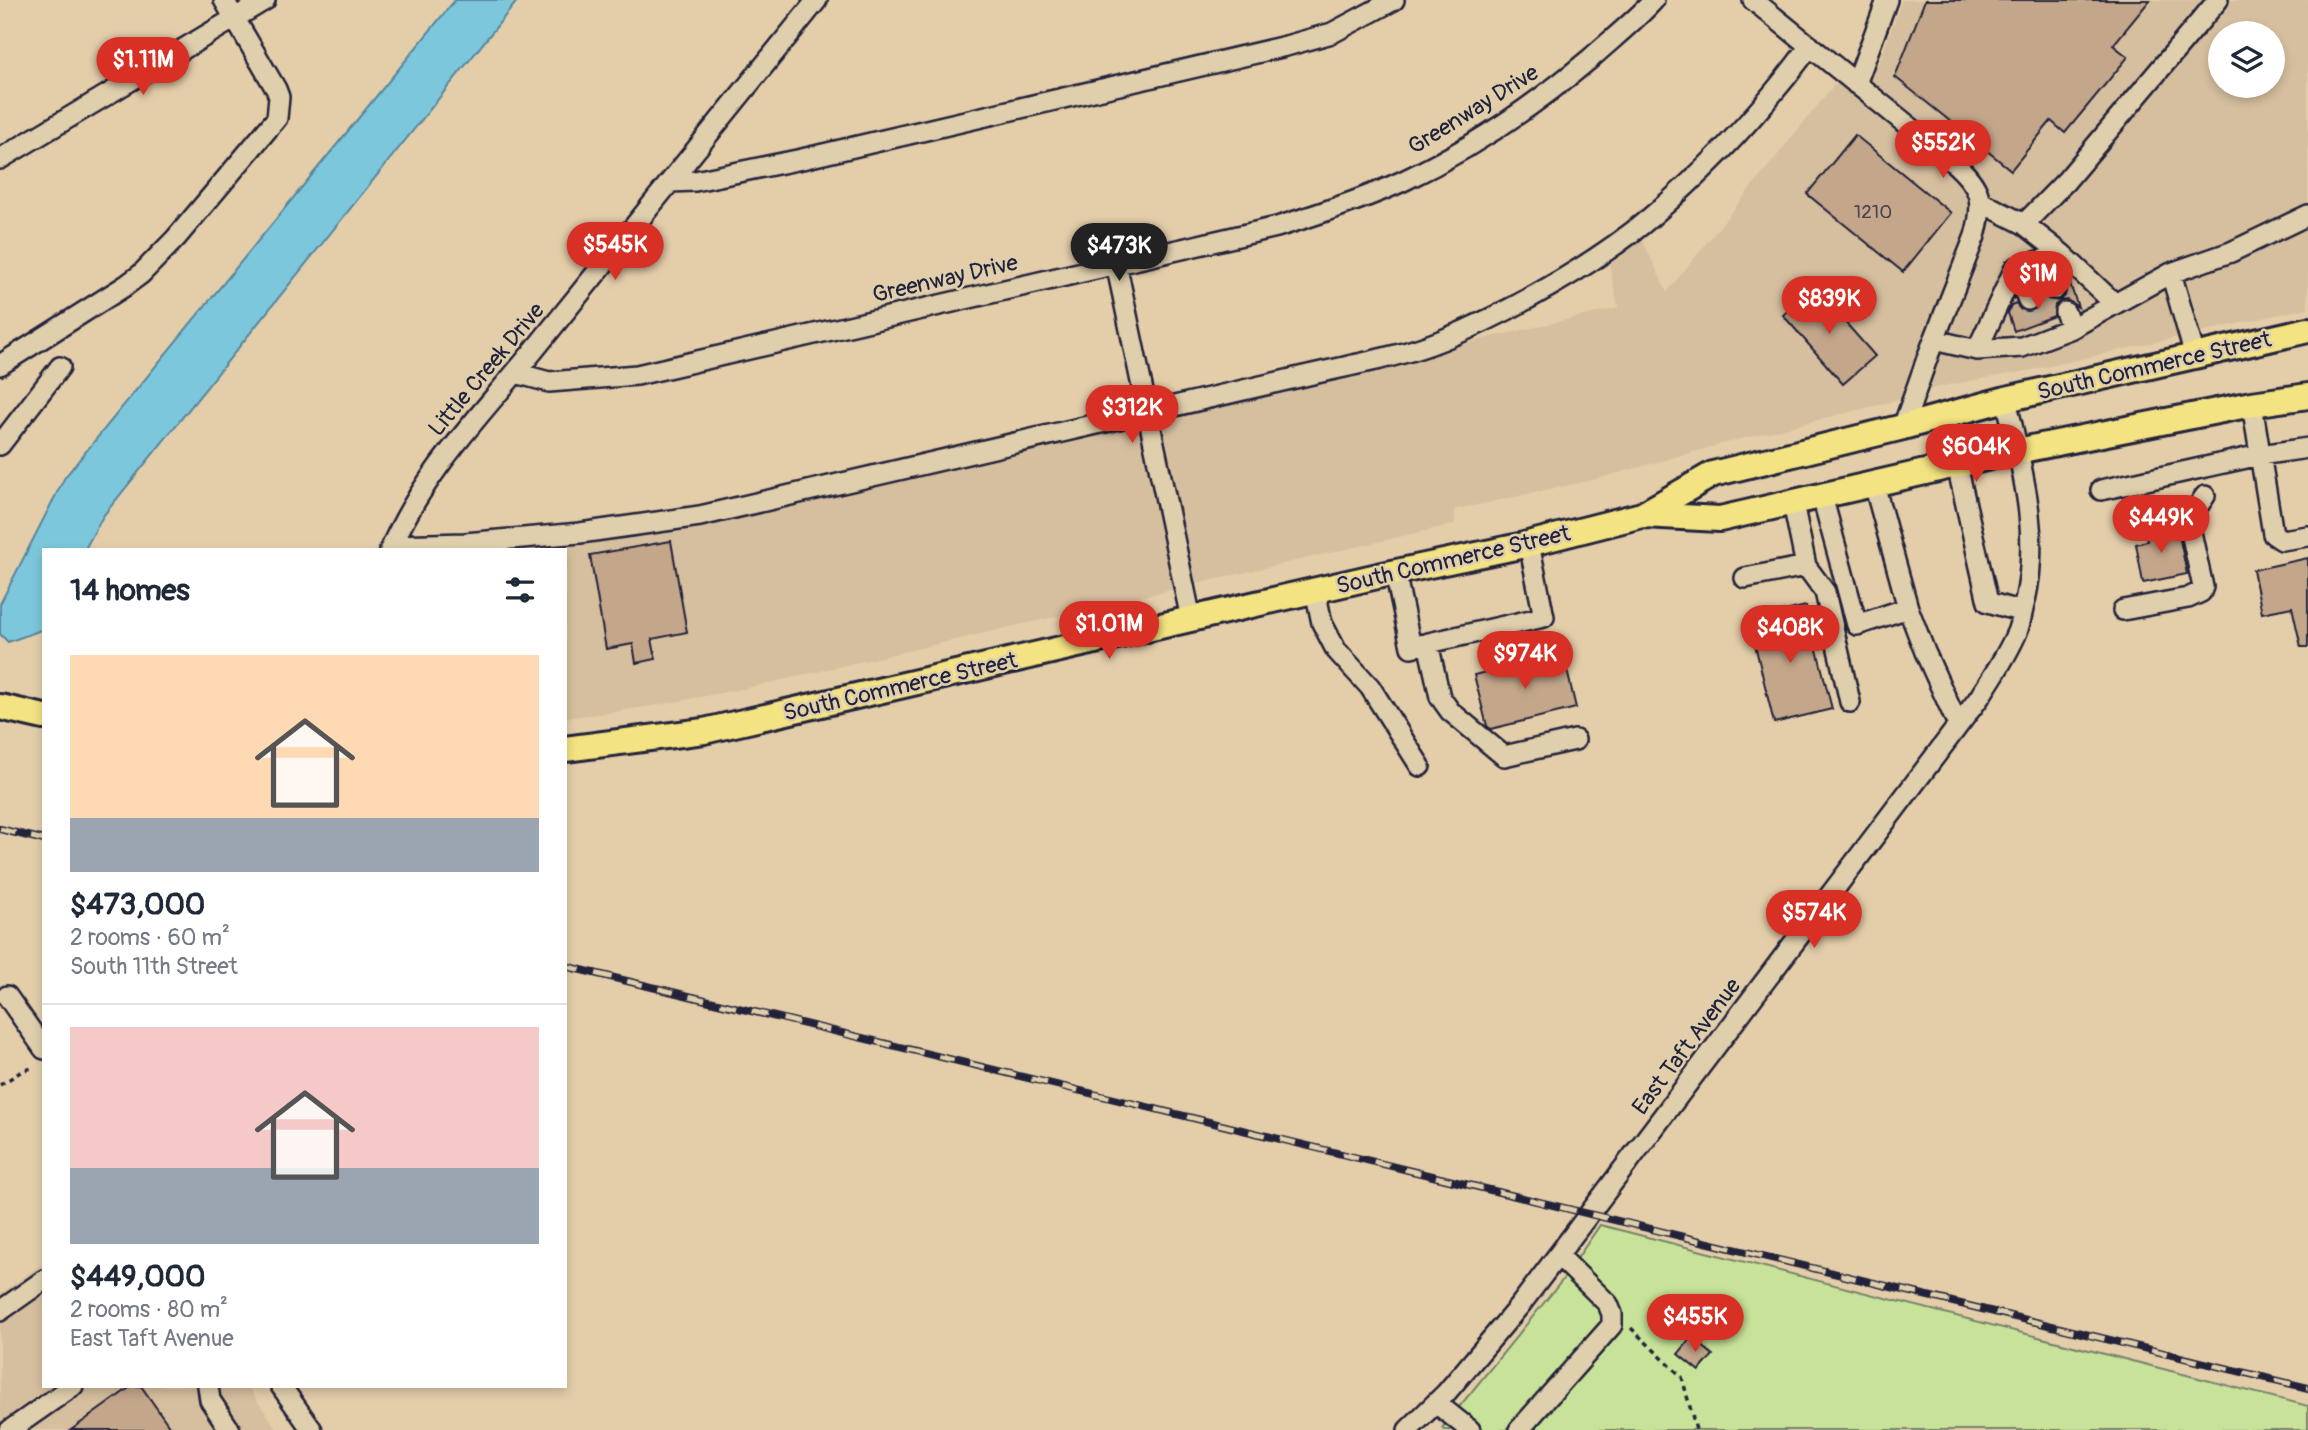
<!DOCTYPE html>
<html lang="en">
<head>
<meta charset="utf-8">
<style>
  :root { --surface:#fff; --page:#f6f6f7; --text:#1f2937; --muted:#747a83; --line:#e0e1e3; --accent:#d93025 }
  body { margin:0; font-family:Pangolin,sans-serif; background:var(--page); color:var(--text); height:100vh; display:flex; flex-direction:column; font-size:26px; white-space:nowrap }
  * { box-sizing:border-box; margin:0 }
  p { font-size:23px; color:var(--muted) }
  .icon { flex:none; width:38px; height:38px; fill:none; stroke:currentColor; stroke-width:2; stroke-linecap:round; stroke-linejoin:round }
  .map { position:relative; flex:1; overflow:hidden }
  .side { position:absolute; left:42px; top:548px; width:525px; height:840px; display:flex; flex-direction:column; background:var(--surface); border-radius:0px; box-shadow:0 4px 10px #0003 }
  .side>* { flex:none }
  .tools { position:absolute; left:2208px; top:21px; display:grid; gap:14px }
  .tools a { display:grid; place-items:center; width:77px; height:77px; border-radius:50%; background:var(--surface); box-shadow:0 4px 10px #0003; font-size:35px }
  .price { position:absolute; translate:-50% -60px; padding:0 16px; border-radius:24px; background:var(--accent); color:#fff; font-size:23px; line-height:46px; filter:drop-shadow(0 2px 4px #0008) }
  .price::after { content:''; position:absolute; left:50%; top:42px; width:21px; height:16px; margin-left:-10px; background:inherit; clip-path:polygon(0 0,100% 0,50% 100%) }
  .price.current { background:#222; color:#fff }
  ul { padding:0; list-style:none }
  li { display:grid; align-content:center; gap:14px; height:371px; padding:0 28px }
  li+li { border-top:2px solid var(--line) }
  li span { display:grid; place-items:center; height:217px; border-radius:0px; color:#555 }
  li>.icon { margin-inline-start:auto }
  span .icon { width:126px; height:126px; fill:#fffc; stroke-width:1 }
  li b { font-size:30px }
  h2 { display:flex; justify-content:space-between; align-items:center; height:84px; padding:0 28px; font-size:30px }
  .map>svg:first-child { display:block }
</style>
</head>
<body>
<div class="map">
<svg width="2308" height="1430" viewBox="0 0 2308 1430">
  <rect width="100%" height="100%" fill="#e4ceaa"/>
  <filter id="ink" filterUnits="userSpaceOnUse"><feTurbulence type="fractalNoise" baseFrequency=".0143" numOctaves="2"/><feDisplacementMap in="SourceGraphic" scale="14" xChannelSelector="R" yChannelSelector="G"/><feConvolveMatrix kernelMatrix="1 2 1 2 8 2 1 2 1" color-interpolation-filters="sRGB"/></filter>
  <g filter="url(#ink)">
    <!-- built -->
    <path fill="#d6bf9f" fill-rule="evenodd" d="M1902,0H2308V308L2032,370L1938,387L1883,404L1737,440L1597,479L1454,510L1455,524L752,687L664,704L614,712L565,718V550H472L535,542L1329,374L1618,308L1609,262L1642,239L1667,292L1833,86L1879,62ZM2221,33H2273V86H2221Z
      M44,1263V1386H247L278,1430H0V1294Z"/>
    <!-- green -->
    <path fill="#c8e399" stroke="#75826a" stroke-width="2" d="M1600,1225L2308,1406V1430H1444L1442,1428L1561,1282Z"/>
    <!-- water -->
    <path fill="#7cc7dc" stroke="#58859c" stroke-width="2" d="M455,0H518L103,516L85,549L44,550V629L8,642L0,634V604L65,477Z"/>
    <!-- building -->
    <path fill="#c4a78b" stroke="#22223b" stroke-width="2" d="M1925,0H2150L2113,45L2128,57L2065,133L2051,121L2011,170L1895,77Z
      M1855,135L1951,213L1903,272L1807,194Z
      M2070,284L2078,307L2067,300L2061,301L2055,305L2054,316L2014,331L2008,313L2011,306L2016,304L2021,310L2032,312L2038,307L2039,295L2044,294L2048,299L2059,301L2065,296L2067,285Z
      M1814,287L1875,356L1843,384L1783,315Z
      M2177,525L2187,574L2143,583L2136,544L2147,541L2145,531Z
      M671,541L687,632L652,639L656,659L636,663L633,644L606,649L590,555Z
      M2308,558V647H2301L2292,607L2262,613L2253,570Z
      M1806,606L1832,709L1774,723L1749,620Z
      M1563,653L1576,708L1491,729L1487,726L1474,675Z
      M1692,1337L1713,1355L1699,1371L1678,1354Z
      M132,1386H141L172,1430H71Z"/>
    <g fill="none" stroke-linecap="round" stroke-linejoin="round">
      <!-- minor-tunnel -->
      <path stroke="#bdac94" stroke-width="19" stroke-dasharray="19 10" stroke-linecap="butt" d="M2028,300L2035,324"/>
      <defs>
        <path id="minor" d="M1753,0L1953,162C1981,187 1985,200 1975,236L1929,353L1903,427
          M1856,84L1887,0
          M0,159L265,0
          M670,182L695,181L802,159L1286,46L1332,33L1394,0
          M1981,202L2024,224L2062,254L2115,304L2171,273L2195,356
          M2024,224L2066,181L2218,0
          M2062,254L2015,268L1977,350L2022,347L2072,328L2115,304
          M2044,260L2055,289
          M1116,263L1191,619
          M2015,268L2028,300
          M2171,273L2231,252L2308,215
          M2065,312L2072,328
          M1934,340L1977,350
          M0,365L125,286L141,274L176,238L277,118L279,97L276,89L224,0
          M516,373L549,382L637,375L1277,227C1319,214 1362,200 1403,181C1471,149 1534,106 1591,58C1612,39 1635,21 1654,0
          M2252,404L2273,534L2282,540L2308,536
          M0,445L60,367
          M1957,465L1988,602L2022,612
          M2101,490L2260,455L2308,448
          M1822,496L1857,625L1908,608L1874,484
          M1793,503L1806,566L1825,592L1850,702
          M392,545L465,543L580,533L700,516L1304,376C1349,365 1398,358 1442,340C1509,313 1597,263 1651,217C1710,167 1764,108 1810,46
          M390,550C424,470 486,410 539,344C632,229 724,115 817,0
          M1395,572L1411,647L1544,617L1529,544
          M1745,578L1806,566
          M1315,590L1322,623L1336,650L1370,687L1420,766
          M1908,608L1925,652L1958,725
          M2123,610L2188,598L2201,592L2203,587L2189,523L2192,515L2205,496
          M1428,643L1440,697L1450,711L1504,756L1575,740
          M7,996L44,1049
          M0,1311L44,1280
          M208,1386L210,1400L230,1430
          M281,1386L312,1430
          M1436,1403L1470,1430
          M10,1430L73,1386
          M1408,1430L1446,1393L1521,1304L1979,698C1993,676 2007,656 2017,632C2021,622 2022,611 2025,601C2041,531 2021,466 2006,399
          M1519,1430L1612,1325V1314L1608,1304L1558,1255"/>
        <path id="major" d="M1643,515L1720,519L2017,451L2252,404L2308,396
          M0,707L44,717
          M565,749L704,731L1382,575L1520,546L1642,515L1713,474L1903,427L2006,399L2308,330"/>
      </defs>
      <!-- minor casing -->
      <use href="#minor" stroke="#22223b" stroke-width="24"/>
      <!-- major casing -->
      <use href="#major" stroke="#22223b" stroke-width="30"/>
      <!-- path -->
      <path stroke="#22223b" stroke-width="3.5" stroke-dasharray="5 5" stroke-linecap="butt" d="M0,1085L22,1071L35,1067
        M1631,1328L1682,1377L1696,1430"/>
      <!-- minor -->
      <use href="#minor" stroke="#e0cfac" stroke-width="19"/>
      <!-- major -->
      <use href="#major" stroke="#f4e382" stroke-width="24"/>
      <defs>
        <path id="rail" d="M0,829L44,840
          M565,966L2308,1388"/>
      </defs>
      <!-- rail casing -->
      <use href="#rail" stroke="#22223b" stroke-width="8"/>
      <!-- rail -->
      <use href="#rail" stroke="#e0cfac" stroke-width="5" stroke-dasharray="16" stroke-linecap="butt"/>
    </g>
  </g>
  <g text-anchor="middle" stroke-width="5" stroke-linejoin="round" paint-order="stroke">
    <!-- number labels -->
    <g font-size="19" fill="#4a434f">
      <text x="1873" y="218">1210</text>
    </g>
    <!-- street labels -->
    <g font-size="23" fill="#22223b" stroke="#e0cfac">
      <text transform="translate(1473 109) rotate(-32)" y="8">Greenway Drive</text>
      <text transform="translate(945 278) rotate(-13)" y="8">Greenway Drive</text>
      <text transform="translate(2154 365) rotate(-13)" y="8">South Commerce Street</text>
      <text transform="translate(486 369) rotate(-50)" y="8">Little Creek Drive</text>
      <text transform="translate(1453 559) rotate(-13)" y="8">South Commerce Street</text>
      <text transform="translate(900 686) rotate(-13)" y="8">South Commerce Street</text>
      <text transform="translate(1686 1046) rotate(-53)" y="8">East Taft Avenue</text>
    </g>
  </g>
</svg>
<div class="tools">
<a><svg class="icon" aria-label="layers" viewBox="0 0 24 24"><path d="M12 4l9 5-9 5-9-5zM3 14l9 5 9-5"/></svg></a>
</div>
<b class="price" style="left:143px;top:97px">$1.11M</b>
<b class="price" style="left:1943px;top:180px">$552K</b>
<b class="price" style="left:615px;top:282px">$545K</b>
<b class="price current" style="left:1119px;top:283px">$473K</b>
<b class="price" style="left:2038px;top:311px">$1M</b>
<b class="price" style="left:1829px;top:336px">$839K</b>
<b class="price" style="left:1132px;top:445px">$312K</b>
<b class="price" style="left:1976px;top:484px">$604K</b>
<b class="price" style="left:2161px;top:555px">$449K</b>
<b class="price" style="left:1109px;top:661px">$1.01M</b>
<b class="price" style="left:1790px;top:665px">$408K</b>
<b class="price" style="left:1525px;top:691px">$974K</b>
<b class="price" style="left:1814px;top:950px">$574K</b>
<b class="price" style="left:1695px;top:1354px">$455K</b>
<section class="side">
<h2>14 homes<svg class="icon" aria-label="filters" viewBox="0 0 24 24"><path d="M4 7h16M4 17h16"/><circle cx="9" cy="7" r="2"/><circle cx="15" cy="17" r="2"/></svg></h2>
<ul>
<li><span style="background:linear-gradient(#ffd9b3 75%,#9aa5b1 0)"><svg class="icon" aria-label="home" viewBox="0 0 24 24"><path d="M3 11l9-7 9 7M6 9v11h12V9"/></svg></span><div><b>$473,000</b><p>2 rooms · 60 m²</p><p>South 11th Street</p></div></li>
<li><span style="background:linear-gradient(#f6c9c9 65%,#9aa5b1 0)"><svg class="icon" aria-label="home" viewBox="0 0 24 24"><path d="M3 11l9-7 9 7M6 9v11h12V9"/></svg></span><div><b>$449,000</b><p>2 rooms · 80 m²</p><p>East Taft Avenue</p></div></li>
</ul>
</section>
</div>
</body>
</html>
